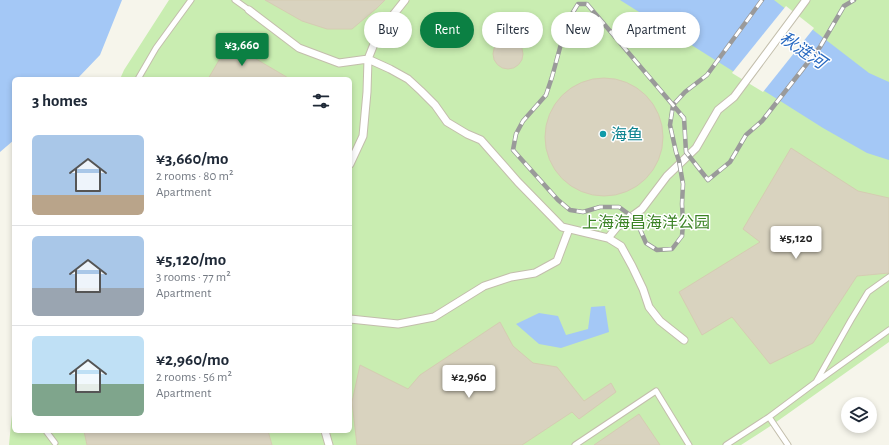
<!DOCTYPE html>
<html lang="en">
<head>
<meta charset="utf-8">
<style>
  :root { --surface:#fff; --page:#f2f2f3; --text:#1f2937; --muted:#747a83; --line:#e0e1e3; --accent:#0b8043 }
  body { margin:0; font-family:"Alegreya Sans","Noto Sans SC",sans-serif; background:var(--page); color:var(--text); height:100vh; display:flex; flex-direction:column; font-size:15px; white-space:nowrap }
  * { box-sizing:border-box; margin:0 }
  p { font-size:13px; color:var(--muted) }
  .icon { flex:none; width:22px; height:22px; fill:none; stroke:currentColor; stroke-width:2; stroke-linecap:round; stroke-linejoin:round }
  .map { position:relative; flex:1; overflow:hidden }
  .details { position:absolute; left:12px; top:77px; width:340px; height:356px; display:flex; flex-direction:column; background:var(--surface); border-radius:6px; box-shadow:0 2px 6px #0003 }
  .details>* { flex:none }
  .guide { position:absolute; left:364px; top:12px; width:380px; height:36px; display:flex; gap:8px }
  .controls { position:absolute; left:841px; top:397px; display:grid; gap:8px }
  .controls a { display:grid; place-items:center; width:36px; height:36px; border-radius:50%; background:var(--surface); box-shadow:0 2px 6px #0003; font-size:20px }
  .price { position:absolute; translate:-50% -34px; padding:0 9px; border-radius:4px; background:#fff; color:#222; font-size:13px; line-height:26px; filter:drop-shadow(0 1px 2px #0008) }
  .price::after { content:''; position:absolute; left:50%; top:24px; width:12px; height:9px; margin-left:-6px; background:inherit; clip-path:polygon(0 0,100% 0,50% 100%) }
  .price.current { background:var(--accent); color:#fff }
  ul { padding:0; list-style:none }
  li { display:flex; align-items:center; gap:12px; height:100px; padding:0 20px }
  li+li { border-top:1px solid var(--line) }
  li span { display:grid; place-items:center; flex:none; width:112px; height:80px; border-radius:6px; color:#555 }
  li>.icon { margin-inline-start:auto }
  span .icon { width:48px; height:48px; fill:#fffc; stroke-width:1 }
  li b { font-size:17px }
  h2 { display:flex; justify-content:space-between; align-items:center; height:48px; padding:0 20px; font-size:17px }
  .tag { padding:0 14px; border-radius:18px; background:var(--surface); box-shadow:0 2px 6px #0003; font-size:14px; line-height:36px }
  .tag.current { background:var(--accent); color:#fff }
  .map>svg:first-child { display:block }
</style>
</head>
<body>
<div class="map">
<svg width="889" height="445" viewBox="0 0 889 445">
  <rect width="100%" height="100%" fill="#f6f5eb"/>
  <!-- green -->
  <path fill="#c9edb1" d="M169,0H889V342L772,425L741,445H9L11,423L14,399V431H350V79H120L124,70Z"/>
  <!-- water -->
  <path fill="#a4c8f6" d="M0,0H122L100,55L77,79H14V140L0,152Z
    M620,0H774L869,73L889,82V160L867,153L823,128Z
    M605,306L609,332L561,348L539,344L516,324L539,313L558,316L566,335L588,329L591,307Z"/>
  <!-- pier -->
  <path fill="#f6f5eb" d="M786,6L814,28L763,92L732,73Z"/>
  <!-- building -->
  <path fill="#d9d3bf" stroke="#d5ccb2" d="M265,0H385L377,8L352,29H327L302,21Z
    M493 54a15 15 0 1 1 30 0a15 15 0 1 1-30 0Z
    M229,43L290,79H208Z
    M545 137a59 59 0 1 1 118 0a59 59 0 1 1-118 0Z
    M791,148L858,191L889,198V273L857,276L813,343L770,364L732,317L702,335L679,292L760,242L743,229Z
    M500,322L513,346L533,363L557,367L584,401L611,383L616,392L579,419L572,412L522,445H357L352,402L360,365L408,389L420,375Z
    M639,414L660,445H594Z
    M84,431H268L272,445H87Z"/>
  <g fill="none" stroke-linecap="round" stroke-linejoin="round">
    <defs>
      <path id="service" d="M235,0L249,10
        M138,79L156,48L191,0
        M818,381L889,330
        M46,431L55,443
        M575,445L656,391L689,445
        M726,445L769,417
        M788,445L769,417L816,382L851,320L868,292L889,277"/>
      <path id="pedestrian" d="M249,10L299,48L339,63L368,59L390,69L408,79L421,91L435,105L447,122L467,134L481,140L518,182L562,227L608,238L621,246L632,266L643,289L649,307L660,321L684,340
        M350,164L363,136L367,92L368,59L378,34L405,0
        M608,238L617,227L642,209L667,176L696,148L718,110L734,97L806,0
        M350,319L398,324L434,317L484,286L511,277L535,273L557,261L569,229
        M325,431L329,445"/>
    </defs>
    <!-- service casing -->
    <use href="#service" stroke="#c3beac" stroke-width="7"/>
    <!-- pedestrian casing -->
    <use href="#pedestrian" stroke="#c3beac" stroke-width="9"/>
    <!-- service -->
    <use href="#service" stroke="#fff" stroke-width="5"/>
    <!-- pedestrian -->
    <use href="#pedestrian" stroke="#fff" stroke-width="7"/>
    <defs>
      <path id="rail" d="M762,0L707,75L685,92L673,105L670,125L676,152L679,161L683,184L682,204L683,223L682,236L672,249L657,250L646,243L639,227L630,215L619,207H600L583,212L570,210L558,200L513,150L516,134L523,121L546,95L552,77L567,22L578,4H587L684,118L686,152L708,180L730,162L746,135L762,121L820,47L844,6L854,0"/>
    </defs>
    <!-- rail casing -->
    <use href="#rail" stroke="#9a9a9a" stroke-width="4.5"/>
    <!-- rail -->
    <use href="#rail" stroke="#fff" stroke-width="3" stroke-dasharray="9" stroke-linecap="butt"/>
  </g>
  <!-- markers -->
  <circle fill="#0f9aa8" stroke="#fff" stroke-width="1.5" cx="603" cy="134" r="4"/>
  <g text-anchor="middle" stroke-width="3" stroke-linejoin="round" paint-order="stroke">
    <!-- culture labels -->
    <g font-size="16" fill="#0d838f" stroke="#fff" text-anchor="start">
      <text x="611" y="140">海鱼</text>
    </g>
    <!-- park labels -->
    <g font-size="16" fill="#3b8325" stroke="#fff">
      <text x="646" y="228">上海海昌海洋公园</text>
    </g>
    <!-- water labels -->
    <g font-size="17" font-style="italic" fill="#2769c1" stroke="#fff">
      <text transform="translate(803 50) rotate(34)" y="6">秋涟河</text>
    </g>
  </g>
</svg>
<div class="controls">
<a><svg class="icon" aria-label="layers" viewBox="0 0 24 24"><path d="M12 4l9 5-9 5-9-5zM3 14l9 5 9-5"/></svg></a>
</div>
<b class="price current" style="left:242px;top:67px">¥3,660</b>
<b class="price" style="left:796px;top:260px">¥5,120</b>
<b class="price" style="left:469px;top:399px">¥2,960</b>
<div class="guide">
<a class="tag">Buy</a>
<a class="tag current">Rent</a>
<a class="tag">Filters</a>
<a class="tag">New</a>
<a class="tag">Apartment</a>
</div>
<section class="details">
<h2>3 homes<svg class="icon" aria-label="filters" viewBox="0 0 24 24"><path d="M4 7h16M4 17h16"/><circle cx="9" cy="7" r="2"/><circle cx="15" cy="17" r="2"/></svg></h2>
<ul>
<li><span style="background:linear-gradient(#a9c7e8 75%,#b9a48a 0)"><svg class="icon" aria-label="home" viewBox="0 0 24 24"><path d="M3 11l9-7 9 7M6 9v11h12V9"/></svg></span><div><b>¥3,660/mo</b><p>2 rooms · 80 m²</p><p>Apartment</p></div></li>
<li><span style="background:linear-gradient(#a9c7e8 65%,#9aa5b1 0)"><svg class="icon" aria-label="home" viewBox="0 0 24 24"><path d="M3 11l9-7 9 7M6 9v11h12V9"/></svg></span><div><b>¥5,120/mo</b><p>3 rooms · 77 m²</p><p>Apartment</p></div></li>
<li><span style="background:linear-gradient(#bfe0f5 60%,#7fa58c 0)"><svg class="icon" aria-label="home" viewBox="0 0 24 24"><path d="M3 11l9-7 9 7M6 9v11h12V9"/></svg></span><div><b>¥2,960/mo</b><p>2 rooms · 56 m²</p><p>Apartment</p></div></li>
</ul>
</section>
</div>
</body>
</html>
